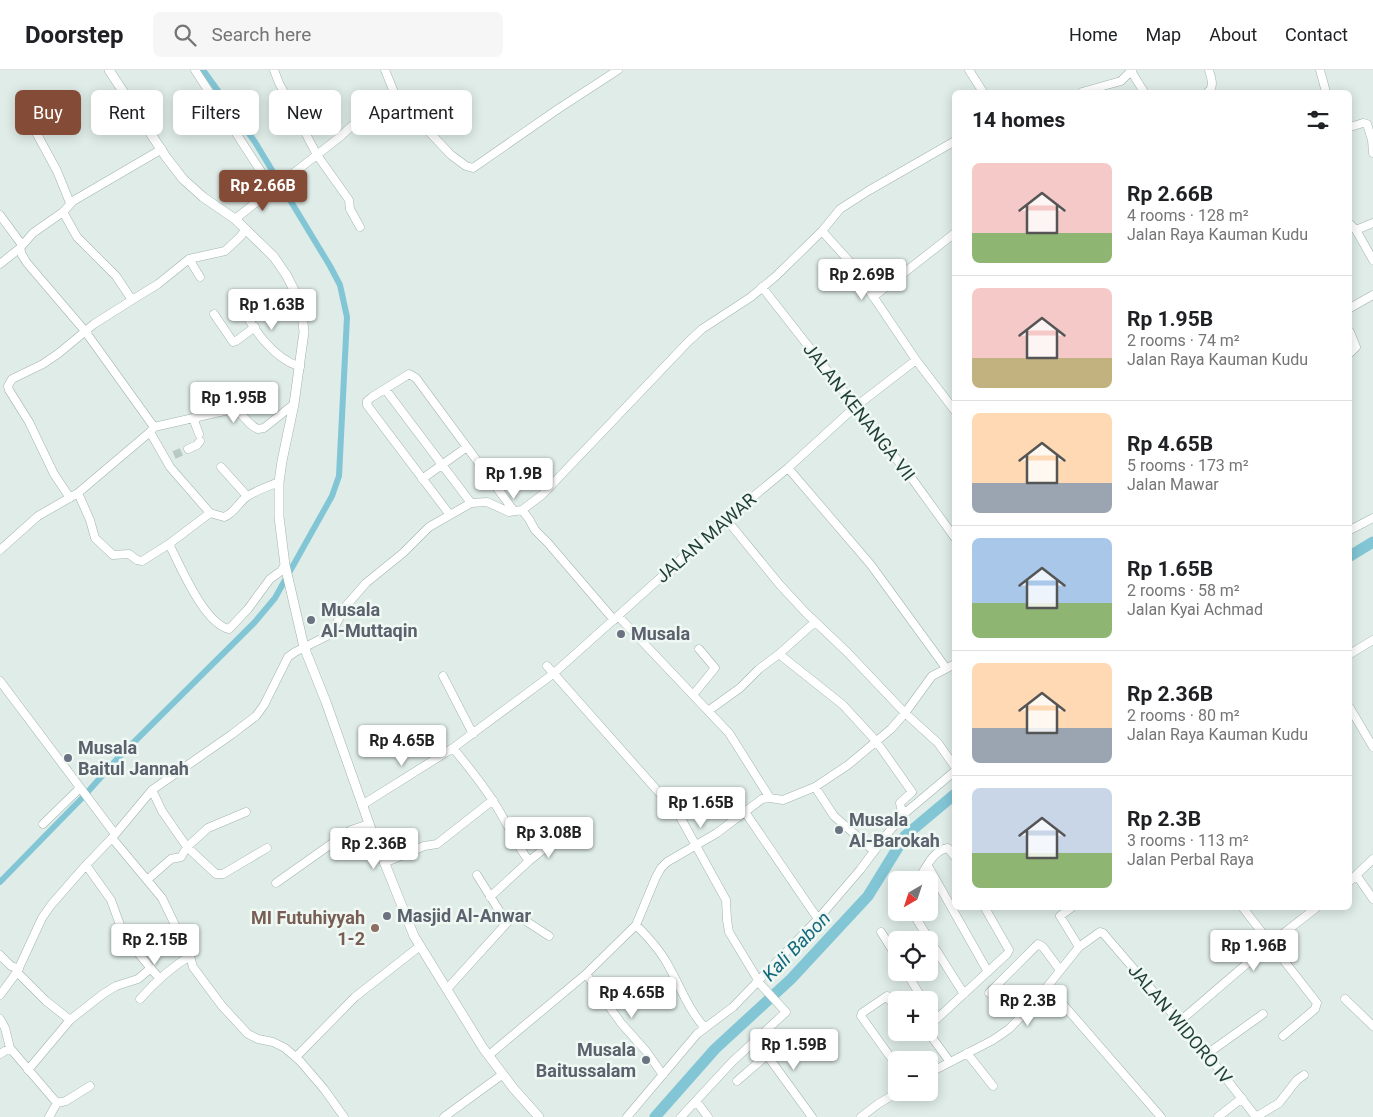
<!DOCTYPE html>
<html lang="en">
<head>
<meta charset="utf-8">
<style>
  :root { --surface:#fff; --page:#f6f6f6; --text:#202124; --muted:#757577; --line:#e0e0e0; --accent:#844b36 }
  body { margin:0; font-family:Roboto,sans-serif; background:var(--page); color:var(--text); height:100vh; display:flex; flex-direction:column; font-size:19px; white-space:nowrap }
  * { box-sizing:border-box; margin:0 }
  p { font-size:16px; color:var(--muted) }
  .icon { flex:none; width:28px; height:28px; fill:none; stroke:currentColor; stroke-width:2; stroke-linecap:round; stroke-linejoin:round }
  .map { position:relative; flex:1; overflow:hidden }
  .side { position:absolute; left:952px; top:20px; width:400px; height:820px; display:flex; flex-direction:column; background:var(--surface); border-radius:8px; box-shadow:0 2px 12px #0003 }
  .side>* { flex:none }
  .hud { position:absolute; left:15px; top:20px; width:475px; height:45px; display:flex; gap:10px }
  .needle { width:32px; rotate:219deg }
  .fabs { position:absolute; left:888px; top:801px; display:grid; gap:10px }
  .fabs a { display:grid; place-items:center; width:50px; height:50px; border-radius:8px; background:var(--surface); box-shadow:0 2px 12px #0003; font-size:25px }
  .price { position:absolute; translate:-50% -42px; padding:0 11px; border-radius:5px; background:#fff; color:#222; font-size:16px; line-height:32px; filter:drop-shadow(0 1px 2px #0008) }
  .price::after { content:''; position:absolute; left:50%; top:30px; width:15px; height:11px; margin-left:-8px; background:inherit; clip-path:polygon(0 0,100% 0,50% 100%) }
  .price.current { background:var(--accent); color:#fff }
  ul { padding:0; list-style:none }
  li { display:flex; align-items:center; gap:15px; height:125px; padding:0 20px }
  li+li { border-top:1px solid var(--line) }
  li span { display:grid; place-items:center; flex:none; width:140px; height:100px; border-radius:8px; color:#555 }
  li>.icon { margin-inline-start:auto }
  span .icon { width:60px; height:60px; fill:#fffc; stroke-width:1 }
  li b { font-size:21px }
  h2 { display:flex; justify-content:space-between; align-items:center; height:60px; padding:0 20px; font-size:21px }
  .chip { padding:0 18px; border-radius:8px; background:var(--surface); box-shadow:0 2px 12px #0003; font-size:18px; line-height:45px }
  .chip.current { background:var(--accent); color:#fff }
  header { display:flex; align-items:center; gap:30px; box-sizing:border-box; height:70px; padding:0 25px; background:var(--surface); border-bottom:1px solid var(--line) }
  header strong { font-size:24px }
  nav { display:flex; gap:28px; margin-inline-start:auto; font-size:18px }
  .search { width:350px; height:45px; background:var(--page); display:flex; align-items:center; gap:12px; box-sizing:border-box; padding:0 18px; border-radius:8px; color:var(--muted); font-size:19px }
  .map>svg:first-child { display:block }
</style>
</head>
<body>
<header>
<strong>Doorstep</strong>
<div class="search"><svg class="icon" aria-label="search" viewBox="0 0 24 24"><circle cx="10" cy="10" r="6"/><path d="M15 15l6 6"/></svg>Search here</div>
<nav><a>Home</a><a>Map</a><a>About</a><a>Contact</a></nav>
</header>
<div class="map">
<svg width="1373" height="1047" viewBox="0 0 1373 1047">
  <rect width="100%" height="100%" fill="#dfece7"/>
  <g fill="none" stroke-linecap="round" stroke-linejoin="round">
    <!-- canal -->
    <path stroke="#82c6d6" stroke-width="6" d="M0,812L85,725L117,689L254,553L275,528L332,426L339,406L347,247L340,215L330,196L255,72L203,0"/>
    <!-- river -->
    <path stroke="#82c6d6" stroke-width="11" d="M1350,486L1373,472
      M655,1047L715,979L791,909L868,826L905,766L955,724"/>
    <!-- minor-tunnel -->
    <path stroke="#b9c9c4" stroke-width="8" stroke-dasharray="8 4" stroke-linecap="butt" d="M174,385L188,379"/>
    <defs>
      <path id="minor" d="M195,0L273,120
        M274,0L279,13L317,85L349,130L350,139L360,157
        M385,0L396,27L451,85L466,96L473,98L558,39L618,0
        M969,0L983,22
        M1320,0L1326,22
        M1131,1L1144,22
        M1082,22L1121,11L1132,0
        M1208,22C1215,16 1211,8 1209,0
        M32,55L57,101L70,133
        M1350,57L1363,53L1367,54L1372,70L1373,83
        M63,142L77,167L116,206L132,230L158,214L189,189L225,181L240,167L246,159
        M0,145L22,175
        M235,149L341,66L355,53L370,49L396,27
        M1350,154L1356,160L1373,190
        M1356,160L1373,153
        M822,161L850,192L916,290L955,341
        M189,189L200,207
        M0,194L20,178
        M762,217L913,410L955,468
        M873,227L955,163
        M239,233C253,258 271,287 300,297
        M1350,238L1373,225
        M214,244L233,272L236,271L255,257
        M1350,262L1356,277L1350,283
        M385,319L471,433
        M193,348L199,364
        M154,357L85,261L27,193L22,185L20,178L33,163L63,142L73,131L162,79
        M188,379L197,375L200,371
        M221,397L247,426
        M788,398L871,495L946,598
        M422,409L467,377
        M78,423L150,362
        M70,428L54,404L29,352L9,320L8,316L12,309L43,294L59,283L94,254L132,230
        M522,440L529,449L535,460L548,473L614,550
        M210,443L170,397L150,362L154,357L233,339C244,343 247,355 258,359L264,358L294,334
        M450,445L367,335V331L372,327L409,304L416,308L514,441
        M726,449L780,515L806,543L848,583L905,643L938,673L955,697
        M1350,460L1373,448
        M169,474C180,495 204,554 229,559L248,539L270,509L281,501L285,495
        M0,480L38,446L78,423L90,450L95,468L113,485L129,484L137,490L142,491L169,474L210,443L224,447C233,444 238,434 245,428C256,420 267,417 279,412
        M618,546L729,663L770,728
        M779,584L815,552
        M1350,584L1373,570
        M547,596L679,745L726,830L727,850L729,862L761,915L786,942L732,992L681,1047
        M443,606L473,664
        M0,611L115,764
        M693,625L715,598L699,579
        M1350,638L1373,677
        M708,641L740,618L759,599L779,584L843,635L876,671L912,722L900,733L901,738L905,743
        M453,678C467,695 481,712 493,731C506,750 515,773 529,791L490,827
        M815,717L834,746L874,781
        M152,720L162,741L187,777L208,758L246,742
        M362,735L453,678L553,604L726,449L788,398L855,337L916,290
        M745,742L818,849
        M43,754L80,718
        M112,768L162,828L190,886L193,897L222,936L248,964L258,969L273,972L285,978L300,991L324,1019L344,1047
        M529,791L555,770
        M384,793L424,776L437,774L493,730
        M86,795L111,830L124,866L159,908
        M928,796L988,902
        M477,805L500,842L508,846L515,844L549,866
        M1357,806L1373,829
        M147,810L171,789L181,787L187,777L216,804H223L267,778
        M918,810C926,798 933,780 948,778L955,787
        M1350,811L1373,789
        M276,813L351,760L369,754
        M1071,838L1060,846L1079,877
        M1243,838L1317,933L1315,939L1283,966
        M912,842L964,924
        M636,855C648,867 660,880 668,895C680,916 688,939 705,958
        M881,862L896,886
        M0,885L11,896L19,899
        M17,902L46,931L70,950
        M906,902L923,930
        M586,904L621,953L646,981L663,1005
        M1048,917L1161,1047
        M447,919L515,844
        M989,923L1038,874L1043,877L1060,900
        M0,925L17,902L42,848L51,835L86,795L112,768L152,720L231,665L256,646L264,635L288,587L295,582L331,564L345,537L366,513L403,483L429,457L471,433L487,432L509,442L522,440L542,425L688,272L702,259L751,227L776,206L822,161L840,139L868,121L955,71
        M140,929C155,912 170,898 190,886
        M1345,929L1373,956
        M896,939L887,926L862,943L861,946L896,995
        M929,939L935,950
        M0,949L5,958L10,978
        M1180,951L1271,873L1316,838
        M929,956L1007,884L1009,880L985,838
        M912,962V963
        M928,962L950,992
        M756,970L812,1047
        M967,983L993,1016
        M0,984L10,978L57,1033
        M1207,984L1263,944
        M489,985L586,904L636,855L656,807L661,798L667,792L717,763L762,729L770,728L783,730L815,717L848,695L891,659L905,643L932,606L955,594
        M296,987L355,927L420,876
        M28,1000L70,950L103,924L116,916L138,909L151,898
        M929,1003L993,970L1009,959L1035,932L1079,877L1100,862L1103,863L1207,984L1256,1047
        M737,1011L767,985
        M696,1031L708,1047
        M49,1047L57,1033L66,1031L90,1016
        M444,1047L503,1004
        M627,1047L697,964L733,937L818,849L860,800L887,764L905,743L955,701
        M861,1047L878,1034L898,1022
        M1218,1047L1242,1028
        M1256,1047L1279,1033L1297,1010L1304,1005"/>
      <path id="tertiary" d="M109,0L166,87L183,109L203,127L235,149L274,187L287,206L301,234L304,262L294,334L282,391L279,412V447L285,495L304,577L326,632L371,759L414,866L483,978L514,1019L539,1047"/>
    </defs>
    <!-- minor casing -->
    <use href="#minor" stroke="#a2b4ae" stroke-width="9"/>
    <!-- tertiary casing -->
    <use href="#tertiary" stroke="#a2b4ae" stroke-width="10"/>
    <!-- minor -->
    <use href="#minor" stroke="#fff" stroke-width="8"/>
    <!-- tertiary -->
    <use href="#tertiary" stroke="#fff" stroke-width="9"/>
  </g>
  <!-- markers -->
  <g fill="#6b7280" stroke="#f0f8f4" stroke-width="2">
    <circle cx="311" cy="550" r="5"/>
    <circle cx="621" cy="564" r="5"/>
    <circle cx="68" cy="688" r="5"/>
    <circle cx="839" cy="760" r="5"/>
    <circle cx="387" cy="846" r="5"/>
    <circle cx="646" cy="990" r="5"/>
  </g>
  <circle fill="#8d6e63" stroke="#f0f8f4" stroke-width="2" cx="375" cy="858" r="5"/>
  <g text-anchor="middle" stroke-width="5" stroke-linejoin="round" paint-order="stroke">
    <!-- street labels -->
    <g font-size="18" fill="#1f3e36" stroke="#f0f8f4">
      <text transform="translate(859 342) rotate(52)" y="6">JALAN KENANGA VII</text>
      <text transform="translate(706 468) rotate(-41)" y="6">JALAN MAWAR</text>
      <text transform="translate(1180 954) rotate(50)" y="6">JALAN WIDORO IV</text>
    </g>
    <!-- worship labels -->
    <g font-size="18" font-weight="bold" fill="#5b616d" stroke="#f0f8f4" text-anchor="start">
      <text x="321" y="546">Musala<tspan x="321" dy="21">Al-Muttaqin</tspan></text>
      <text x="631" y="570">Musala</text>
      <text x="78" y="684">Musala<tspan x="78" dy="21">Baitul Jannah</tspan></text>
      <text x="849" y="756">Musala<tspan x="849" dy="21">Al-Barokah</tspan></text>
      <text x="397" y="852">Masjid Al-Anwar</text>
      <text x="636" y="986" text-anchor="end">Musala<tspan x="636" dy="21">Baitussalam</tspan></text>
    </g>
    <!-- education labels -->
    <g font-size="18" font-weight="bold" fill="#785e54" stroke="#f0f8f4" text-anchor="end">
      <text x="365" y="854">MI Futuhiyyah<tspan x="365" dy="21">1-2</tspan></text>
    </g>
    <!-- water labels -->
    <g font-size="19" font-style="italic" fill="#14697e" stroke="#f0f8f4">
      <text transform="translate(796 876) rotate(-46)" y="7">Kali Babon</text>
    </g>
  </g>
</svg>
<div class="fabs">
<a><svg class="needle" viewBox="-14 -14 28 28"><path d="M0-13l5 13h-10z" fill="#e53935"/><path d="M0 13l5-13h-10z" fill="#757577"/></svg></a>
<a><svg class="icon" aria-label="locate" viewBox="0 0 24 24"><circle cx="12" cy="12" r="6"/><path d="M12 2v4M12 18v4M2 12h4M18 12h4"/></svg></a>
<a>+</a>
<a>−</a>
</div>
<b class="price current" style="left:263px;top:142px">Rp 2.66B</b>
<b class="price" style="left:862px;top:231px">Rp 2.69B</b>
<b class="price" style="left:272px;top:261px">Rp 1.63B</b>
<b class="price" style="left:234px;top:354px">Rp 1.95B</b>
<b class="price" style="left:514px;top:430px">Rp 1.9B</b>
<b class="price" style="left:402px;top:697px">Rp 4.65B</b>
<b class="price" style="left:701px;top:759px">Rp 1.65B</b>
<b class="price" style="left:549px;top:789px">Rp 3.08B</b>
<b class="price" style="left:374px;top:800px">Rp 2.36B</b>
<b class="price" style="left:155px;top:896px">Rp 2.15B</b>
<b class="price" style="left:1254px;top:902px">Rp 1.96B</b>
<b class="price" style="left:632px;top:949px">Rp 4.65B</b>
<b class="price" style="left:1028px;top:957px">Rp 2.3B</b>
<b class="price" style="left:794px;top:1001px">Rp 1.59B</b>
<div class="hud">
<a class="chip current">Buy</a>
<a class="chip">Rent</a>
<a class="chip">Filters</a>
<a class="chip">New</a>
<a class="chip">Apartment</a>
</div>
<section class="side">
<h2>14 homes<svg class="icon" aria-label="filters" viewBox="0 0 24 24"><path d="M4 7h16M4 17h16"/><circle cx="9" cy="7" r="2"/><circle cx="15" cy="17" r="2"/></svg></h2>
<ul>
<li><span style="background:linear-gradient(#f6c9c9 70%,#8fb573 0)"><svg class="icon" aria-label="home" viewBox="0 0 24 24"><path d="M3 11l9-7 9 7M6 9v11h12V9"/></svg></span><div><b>Rp 2.66B</b><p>4 rooms · 128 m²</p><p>Jalan Raya Kauman Kudu</p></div></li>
<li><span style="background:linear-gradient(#f6c9c9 70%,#c2b280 0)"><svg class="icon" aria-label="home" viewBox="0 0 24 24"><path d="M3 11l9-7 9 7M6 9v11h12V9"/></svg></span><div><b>Rp 1.95B</b><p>2 rooms · 74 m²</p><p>Jalan Raya Kauman Kudu</p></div></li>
<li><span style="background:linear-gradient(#ffd9b3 70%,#9aa5b1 0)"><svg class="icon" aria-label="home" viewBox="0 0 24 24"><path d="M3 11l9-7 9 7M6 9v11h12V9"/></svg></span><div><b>Rp 4.65B</b><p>5 rooms · 173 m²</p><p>Jalan Mawar</p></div></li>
<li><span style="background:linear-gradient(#a9c7e8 65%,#8fb573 0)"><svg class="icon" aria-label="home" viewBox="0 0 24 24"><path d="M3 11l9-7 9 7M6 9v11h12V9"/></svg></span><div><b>Rp 1.65B</b><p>2 rooms · 58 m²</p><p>Jalan Kyai Achmad</p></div></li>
<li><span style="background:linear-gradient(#ffd9b3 65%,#9aa5b1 0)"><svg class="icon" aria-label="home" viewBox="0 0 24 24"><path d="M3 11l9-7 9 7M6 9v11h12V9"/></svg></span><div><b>Rp 2.36B</b><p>2 rooms · 80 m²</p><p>Jalan Raya Kauman Kudu</p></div></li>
<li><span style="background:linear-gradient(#c9d6e8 65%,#8fb573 0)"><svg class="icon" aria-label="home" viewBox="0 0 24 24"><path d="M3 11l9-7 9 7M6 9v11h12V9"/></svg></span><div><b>Rp 2.3B</b><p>3 rooms · 113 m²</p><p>Jalan Perbal Raya</p></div></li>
</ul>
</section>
</div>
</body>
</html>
